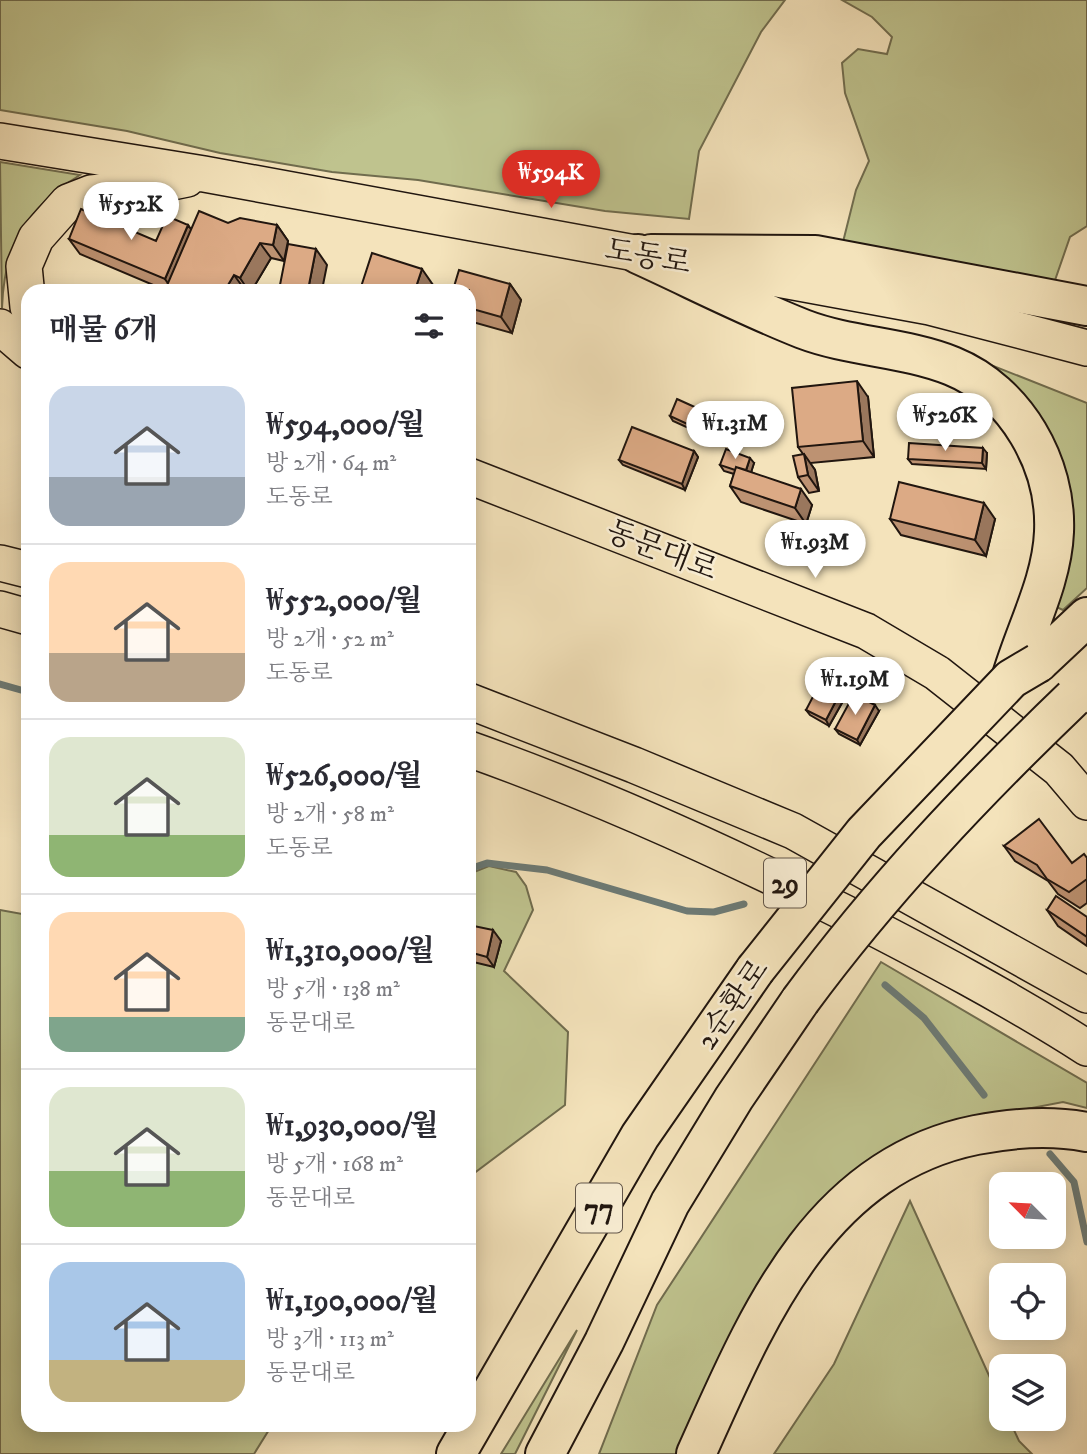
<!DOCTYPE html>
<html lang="ko">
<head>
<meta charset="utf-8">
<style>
  :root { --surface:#fff; --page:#f7f7f7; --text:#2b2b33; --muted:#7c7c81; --line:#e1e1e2; --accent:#d93025 }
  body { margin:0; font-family:"IM FELL DW Pica","Noto Serif KR",serif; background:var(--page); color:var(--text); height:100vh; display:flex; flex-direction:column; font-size:26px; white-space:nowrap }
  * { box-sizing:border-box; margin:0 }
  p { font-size:23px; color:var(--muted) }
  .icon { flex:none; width:38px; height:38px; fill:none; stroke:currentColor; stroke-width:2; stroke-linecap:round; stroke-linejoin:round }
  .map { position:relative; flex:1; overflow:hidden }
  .details { position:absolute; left:21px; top:284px; width:455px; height:1148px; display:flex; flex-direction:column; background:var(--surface); border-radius:21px; box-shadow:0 4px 18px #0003 }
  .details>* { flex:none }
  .needle { width:46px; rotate:294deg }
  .tools { position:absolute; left:989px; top:1172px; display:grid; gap:14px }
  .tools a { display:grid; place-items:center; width:77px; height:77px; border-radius:14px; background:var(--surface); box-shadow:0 4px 18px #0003; font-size:35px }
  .price { position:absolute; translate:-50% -60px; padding:0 16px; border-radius:24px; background:#fff; color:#222; font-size:23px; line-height:46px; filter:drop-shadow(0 2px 4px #0008) }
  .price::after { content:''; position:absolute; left:50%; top:42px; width:21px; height:16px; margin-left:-10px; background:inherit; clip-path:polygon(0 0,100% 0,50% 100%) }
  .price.active { background:var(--accent); color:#fff }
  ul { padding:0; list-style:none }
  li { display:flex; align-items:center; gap:21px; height:175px; padding:0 28px }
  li+li { border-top:2px solid var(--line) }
  li span { display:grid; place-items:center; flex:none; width:196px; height:140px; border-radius:21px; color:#555 }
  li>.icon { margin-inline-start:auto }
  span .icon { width:84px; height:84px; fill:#fffc; stroke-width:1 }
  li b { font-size:30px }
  h2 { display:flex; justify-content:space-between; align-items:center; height:84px; padding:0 28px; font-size:30px }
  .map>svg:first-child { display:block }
</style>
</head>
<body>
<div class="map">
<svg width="1087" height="1454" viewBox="0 0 1087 1454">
  <rect width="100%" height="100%" fill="#f4e3bb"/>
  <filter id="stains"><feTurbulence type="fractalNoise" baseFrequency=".00286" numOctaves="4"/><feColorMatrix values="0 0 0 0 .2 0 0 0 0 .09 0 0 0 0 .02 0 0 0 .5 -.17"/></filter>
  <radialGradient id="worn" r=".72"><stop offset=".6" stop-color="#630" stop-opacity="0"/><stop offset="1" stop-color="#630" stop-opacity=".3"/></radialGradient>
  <!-- green -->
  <path fill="#bfc38e" stroke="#706c4e" stroke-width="2" d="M0,0H785L761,32L699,151L689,219L605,211L418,180L332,172L220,153L127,131L0,110Z
    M842,0H1087V226L1070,237L1054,283L843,242L856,190L869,161L845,93L842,63L858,49L887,54L892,37L872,17Z
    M0,162L80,175C26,208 4,245 2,308Z
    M963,354L1087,403V588L1063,610L1054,606L1064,504Z
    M489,866L516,872L526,886L533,910L504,971L568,1032L565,1105L469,1177V874Z
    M0,910L28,915V1424L272,1425L254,1454H0Z
    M881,962L1087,1083V1108L1063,1102L942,1125L834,1202L686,1454H599L657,1305Z
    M910,1201L1001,1402V1419H1009L1019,1441L1032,1454H774L834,1364Z
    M577,1330L515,1454H501Z"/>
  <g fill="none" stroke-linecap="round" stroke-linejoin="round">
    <!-- stream -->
    <path stroke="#6c7a75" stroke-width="7" d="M0,684L28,692
      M469,869L487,863L547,870L687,911L714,912L744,904
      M885,985L924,1018L984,1095
      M1050,1154L1074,1182L1087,1242"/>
    <defs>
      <path id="major" d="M0,141L204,174L930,307L1087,348
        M28,307L24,266L36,238L68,202L91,193L143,188L187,179
        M0,327L28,351
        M469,476L866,631L937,673L1059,769L1087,802
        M0,563L28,570
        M0,609L28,617
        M469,701L634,765L793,831L1087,995
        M469,749C599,795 722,851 845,913C927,955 1009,998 1087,1048"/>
      <path id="highway" d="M638,254C693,279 747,307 803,329C850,347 905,347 952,366C1016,392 1057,464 1054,532C1052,582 1025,630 1011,679
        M651,254L815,255L1087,306
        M1038,663L1087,617
        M456,1454L640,1136L755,970
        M545,1454L604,1342L670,1203L734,1098L800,1001
        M696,1454C756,1321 817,1167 976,1135C1012,1128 1050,1125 1087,1132"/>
    </defs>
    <!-- major casing -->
    <use href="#major" stroke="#21160f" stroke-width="38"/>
    <!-- highway casing -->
    <use href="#highway" stroke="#21160f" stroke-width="42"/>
    <!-- major -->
    <use href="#major" stroke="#f4e3bb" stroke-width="35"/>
    <!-- highway -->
    <use href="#highway" stroke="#f4e3bb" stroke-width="38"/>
    <defs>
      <path id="highway-bridge" d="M755,970L864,833L1011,679L1038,663
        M800,1001C881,891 974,793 1073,698"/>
    </defs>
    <!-- highway-bridge casing -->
    <use href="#highway-bridge" stroke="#21160f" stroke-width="42" stroke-linecap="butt"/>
    <!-- highway-bridge -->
    <use href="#highway-bridge" stroke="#f4e3bb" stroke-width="38"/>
  </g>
  <!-- wall -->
  <path fill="#bd9272" stroke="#21160f" stroke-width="2" d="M188,225L191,230L277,225L288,241L284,261L271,258L252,290H165L80,254L69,239L156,241Z
    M510,284L521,300L512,333L469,321V290Z
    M868,397L874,457L810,463L815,470L819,491L809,493L798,477L803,454L798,447Z
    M670,416L722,424L715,440L673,421Z
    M694,451L698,457L685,490L623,465L619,460Z
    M987,453L986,469L912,464L908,459Z
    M754,463L751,472L812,505L806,524L741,502L730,486L734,474L724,471L720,465Z
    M890,519H995L986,556L901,535Z
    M839,695L843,701L829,726L810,715L806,710Z
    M879,711L860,745L839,734L835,729Z
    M1004,846L1072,863L1087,858V903L1080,908L1058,894L1048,881L1015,861Z
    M1047,910L1087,917V946L1058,926Z
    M469,925L501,941L494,967L469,961Z"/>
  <!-- shaded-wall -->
  <path fill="#9a775d" stroke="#21160f" stroke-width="2" d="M188,225L199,241L173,290L165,279Z
    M277,225L288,241L284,261L273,245Z
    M260,243L271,258L252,290H248L240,278Z
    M316,249L327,265L322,290H308Z
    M422,269L433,285L431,290H415Z
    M234,275L245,290H225Z
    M510,284L521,300L512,333L501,317Z
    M857,381L868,397L874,457L863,441Z
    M719,418L722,424L715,440L711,435Z
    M983,448L987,453L986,469L982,463Z
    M694,451L698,457L685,490L682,484Z
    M804,454L815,470L819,491L808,475Z
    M750,458L754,463L749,479L745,474Z
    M801,489L812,505L806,524L795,508Z
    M984,503L995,519L986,556L975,540Z
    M839,695L843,701L829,726L826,720Z
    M875,705L879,711L860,745L857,740Z
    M493,930L501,941L494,967L487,957Z"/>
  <!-- building -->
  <path fill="#dcaa85" stroke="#21160f" stroke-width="2" d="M81,209L156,241L167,216L188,225L165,279L69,239Z
    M199,211L228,223L240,218L277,225L273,245L260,243L240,278L234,275L225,290H165Z
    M288,244L316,249L308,290H279Z
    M372,253L422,269L415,290H360Z
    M459,270L510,284L501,317L469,308V290H453Z
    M857,381L863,441L798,447L792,388Z
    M677,399L719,418L711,435L670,416Z
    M632,427L694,451L682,484L619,460Z
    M909,443L983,448L982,463L908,459Z
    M726,449L750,458L746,470L736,467L735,470L720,465Z
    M804,454L808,475L798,477L793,456Z
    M736,467L801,489L795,508L730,486Z
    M899,482L984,503L975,540L890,519Z
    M819,685L839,695L826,720L806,710Z
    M854,694L875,705L857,740L835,729Z
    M1039,819L1072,863L1084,854L1087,858V879L1069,892L1047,879L1037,865L1004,846Z
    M1056,896L1087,917V937L1047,910Z
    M469,925L493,930L487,957L469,952Z"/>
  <g text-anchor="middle" stroke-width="5" stroke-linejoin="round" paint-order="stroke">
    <!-- shield labels -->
    <g fill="#f8edd3" stroke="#62564a" stroke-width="2">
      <rect x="764" y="858.5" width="42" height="49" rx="5"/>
      <rect x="576" y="1183.5" width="46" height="49" rx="5"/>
    </g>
    <g font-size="28" font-weight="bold" fill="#21160f">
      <text x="785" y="893">29</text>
      <text x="599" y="1218">77</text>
    </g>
    <!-- street labels -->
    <g font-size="30" fill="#21160f" stroke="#f8edd3">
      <text transform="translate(648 256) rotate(10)" y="10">도동로</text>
      <text transform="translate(662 550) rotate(21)" y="10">동문대로</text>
      <text transform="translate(732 1004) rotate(-55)" y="10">2순환로</text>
    </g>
  </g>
  <rect width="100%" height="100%" filter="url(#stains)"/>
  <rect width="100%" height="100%" fill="url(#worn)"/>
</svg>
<div class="tools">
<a><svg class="needle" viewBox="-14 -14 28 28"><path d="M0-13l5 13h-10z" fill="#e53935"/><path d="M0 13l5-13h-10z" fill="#7c7c81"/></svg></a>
<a><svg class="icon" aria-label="locate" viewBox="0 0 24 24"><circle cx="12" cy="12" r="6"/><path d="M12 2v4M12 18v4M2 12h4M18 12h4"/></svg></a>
<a><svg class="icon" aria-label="layers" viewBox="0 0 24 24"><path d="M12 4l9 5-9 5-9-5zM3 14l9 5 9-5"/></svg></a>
</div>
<b class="price active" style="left:551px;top:210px">₩594K</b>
<b class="price" style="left:131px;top:242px">₩552K</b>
<b class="price" style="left:945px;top:453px">₩526K</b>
<b class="price" style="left:735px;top:461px">₩1.31M</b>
<b class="price" style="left:815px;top:580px">₩1.93M</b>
<b class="price" style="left:855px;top:717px">₩1.19M</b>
<section class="details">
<h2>매물 6개<svg class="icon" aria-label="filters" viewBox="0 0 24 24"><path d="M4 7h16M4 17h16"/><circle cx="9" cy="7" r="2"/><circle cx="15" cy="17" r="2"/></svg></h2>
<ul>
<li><span style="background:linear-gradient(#c9d6e8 65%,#9aa5b1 0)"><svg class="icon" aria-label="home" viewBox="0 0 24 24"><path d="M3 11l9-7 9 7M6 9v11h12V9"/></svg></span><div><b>₩594,000/월</b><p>방 2개 · 64 m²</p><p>도동로</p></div></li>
<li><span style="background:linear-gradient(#ffd9b3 65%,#b9a48a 0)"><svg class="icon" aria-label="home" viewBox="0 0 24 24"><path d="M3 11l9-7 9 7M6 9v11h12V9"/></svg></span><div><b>₩552,000/월</b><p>방 2개 · 52 m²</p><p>도동로</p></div></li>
<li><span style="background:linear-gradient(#dfe7d0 70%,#8fb573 0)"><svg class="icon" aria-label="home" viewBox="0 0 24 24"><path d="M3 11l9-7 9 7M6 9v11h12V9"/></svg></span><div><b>₩526,000/월</b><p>방 2개 · 58 m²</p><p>도동로</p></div></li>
<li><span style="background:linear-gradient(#ffd9b3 75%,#7fa58c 0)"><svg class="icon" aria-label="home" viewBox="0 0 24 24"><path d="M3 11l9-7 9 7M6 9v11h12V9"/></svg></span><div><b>₩1,310,000/월</b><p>방 5개 · 138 m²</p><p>동문대로</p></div></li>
<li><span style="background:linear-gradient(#dfe7d0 60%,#8fb573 0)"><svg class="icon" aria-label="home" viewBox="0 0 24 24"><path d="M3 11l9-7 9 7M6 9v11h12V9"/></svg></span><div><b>₩1,930,000/월</b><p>방 5개 · 168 m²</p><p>동문대로</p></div></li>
<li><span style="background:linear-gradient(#a9c7e8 70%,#c2b280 0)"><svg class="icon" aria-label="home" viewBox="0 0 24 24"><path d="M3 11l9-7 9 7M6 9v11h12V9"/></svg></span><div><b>₩1,190,000/월</b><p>방 3개 · 113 m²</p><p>동문대로</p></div></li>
</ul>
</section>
</div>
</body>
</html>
